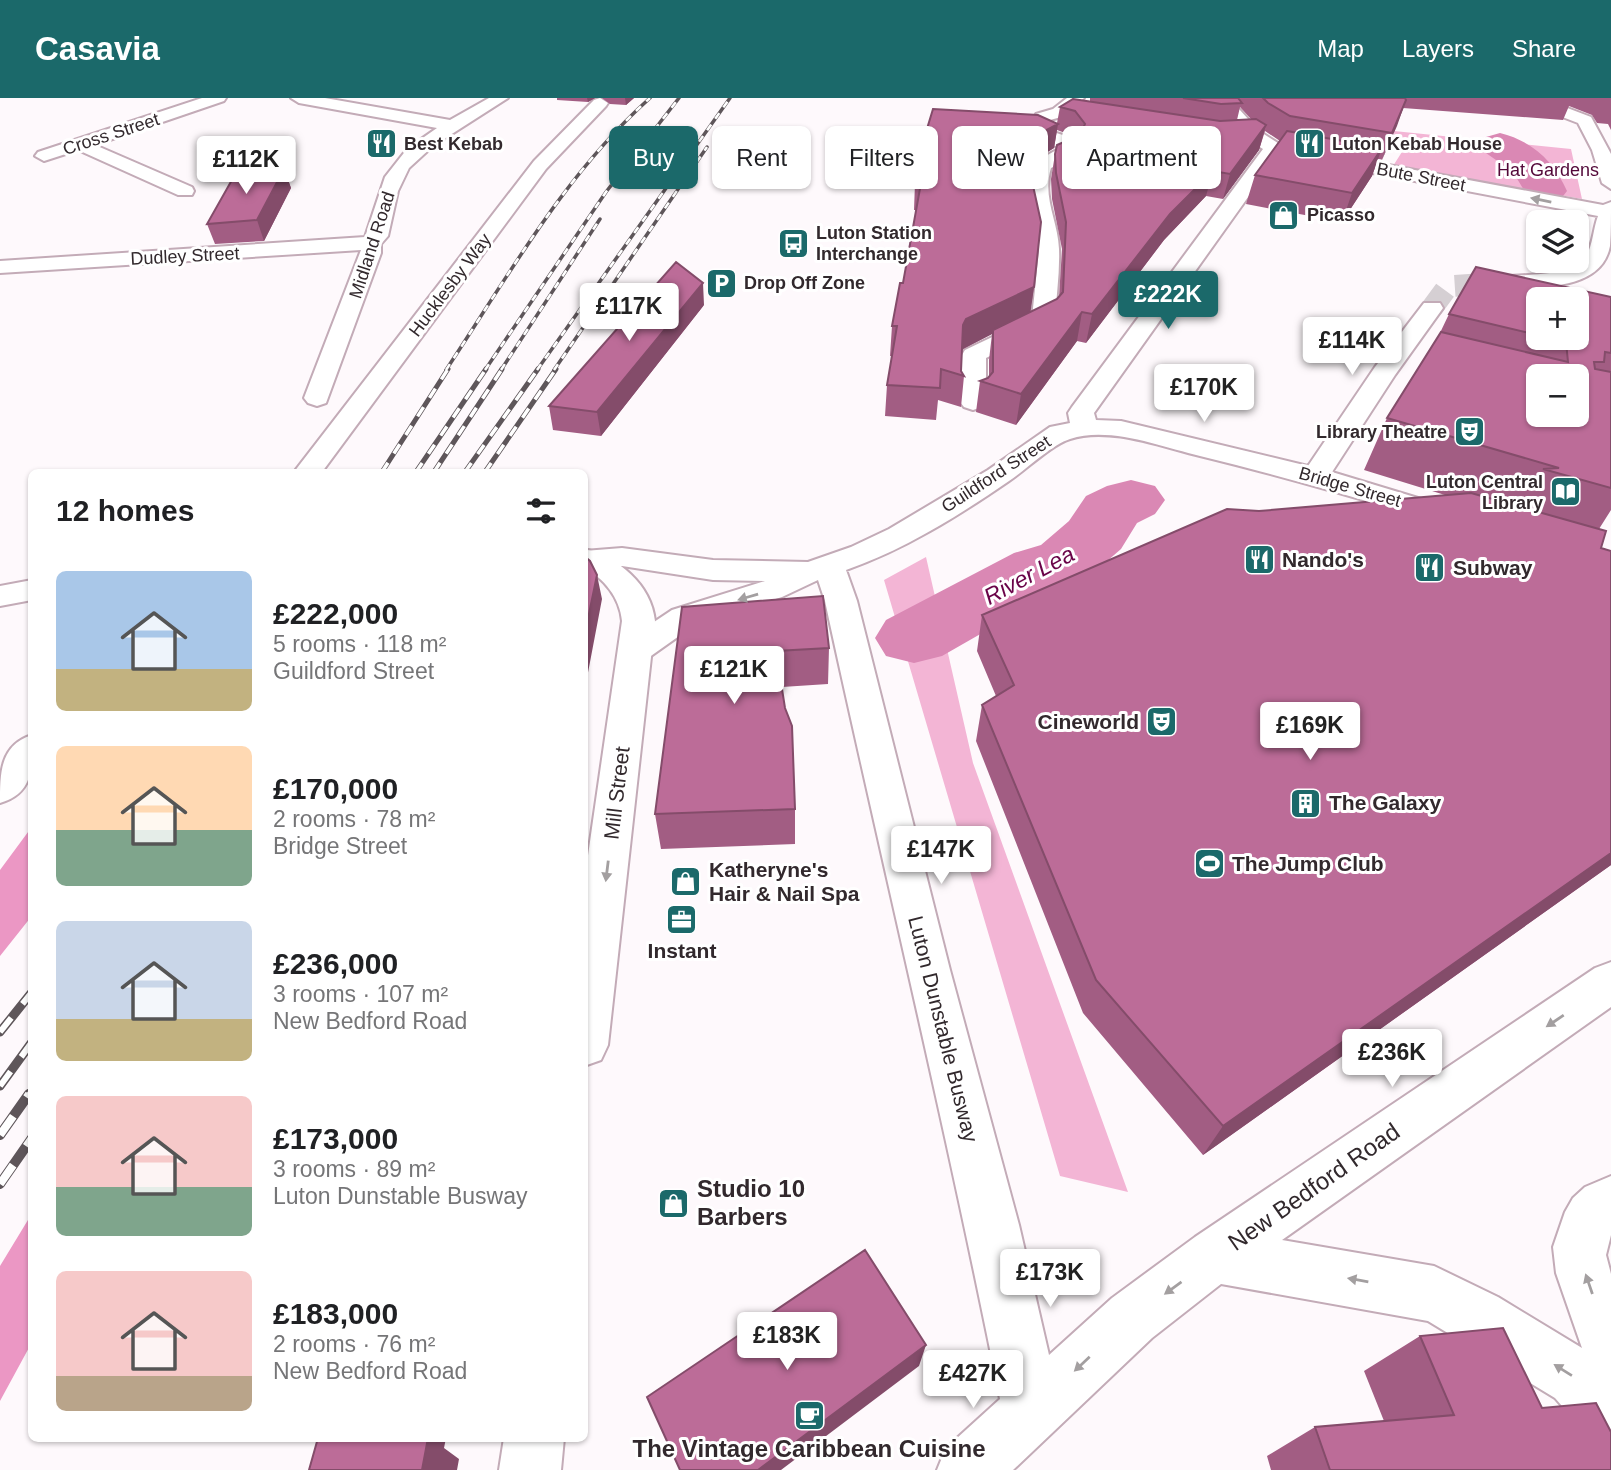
<!DOCTYPE html>
<html lang="en">
<head>
<meta charset="utf-8">
<style>
  :root { --surface:#fff; --page:#f2f2f2; --text:#202124; --muted:#757577; --accent:#1b696a }
  body { margin:0; font-family:Arial,sans-serif; background:var(--page); color:var(--text); height:100vh; display:flex; flex-direction:column; font-size:26px; white-space:nowrap }
  * { box-sizing:border-box; margin:0 }
  p { font-size:23px; color:var(--muted) }
  .icon { flex:none; width:38px; height:38px; fill:none; stroke:currentColor; stroke-width:2; stroke-linecap:round; stroke-linejoin:round }
  .map { position:relative; flex:1; overflow:hidden }
  .side { position:absolute; left:28px; top:371px; width:560px; height:973px; display:flex; flex-direction:column; background:var(--surface); border-radius:10px; box-shadow:0 2px 5px #0004 }
  .side>* { flex:none }
  .hud { position:absolute; left:609px; top:28px; width:665px; height:63px; display:flex; gap:14px }
  .tools { position:absolute; left:1526px; top:112px; display:grid; gap:14px }
  .tools a { display:grid; place-items:center; width:63px; height:63px; border-radius:10px; background:var(--surface); box-shadow:0 2px 5px #0004; font-size:35px }
  .price { position:absolute; translate:-50% -60px; padding:0 16px; border-radius:7px; background:#fff; color:#222; font-size:23px; line-height:46px; filter:drop-shadow(0 2px 4px #0008) }
  .price::after { content:''; position:absolute; left:50%; top:42px; width:21px; height:16px; margin-left:-10px; background:inherit; clip-path:polygon(0 0,100% 0,50% 100%) }
  .price.on { background:var(--accent); color:#fff }
  ul { padding:0; list-style:none }
  li { display:flex; align-items:center; gap:21px; height:175px; padding:0 28px }
  li span { display:grid; place-items:center; flex:none; width:196px; height:140px; border-radius:10px; color:#555 }
  li>.icon { margin-inline-start:auto }
  span .icon { width:84px; height:84px; fill:#fffc; stroke-width:1 }
  li b { font-size:30px }
  h2 { display:flex; justify-content:space-between; align-items:center; height:84px; padding:0 28px; font-size:30px }
  .chip { padding:0 24px; border-radius:10px; background:var(--surface); box-shadow:0 2px 5px #0004; font-size:24px; line-height:63px }
  .chip.on { background:var(--accent); color:#fff }
  header { display:flex; align-items:center; gap:42px; box-sizing:border-box; height:98px; padding:0 35px; background:var(--accent); color:#fff }
  header strong { font-size:33px }
  nav { display:flex; gap:38px; margin-inline-start:auto; font-size:24px }
  .map>svg:first-child { display:block }
</style>
</head>
<body>
<header>
<strong>Casavia</strong>
<nav><a>Map</a><a>Layers</a><a>Share</a></nav>
</header>
<div class="map">
<svg width="1611" height="1372" viewBox="0 0 1611 1372">
  <rect width="100%" height="100%" fill="#fef9fc"/>
  <!-- green -->
  <path fill="#f3b5d5" d="M1394,33L1571,51L1582,101L1393,68L1407,46L1395,44Z
    M926,459L973,665L1128,1094L1060,1078L884,482Z"/>
  <!-- forest -->
  <path fill="#eb97c4" d="M31,730V819L0,858V772Z
    M31,1117V1246L0,1303V1168Z"/>
  <g fill="none" stroke-linecap="round" stroke-linejoin="round">
    <!-- river -->
    <path fill="#da88b4" fill-rule="evenodd" d="M1500,35C1532,43 1554,63 1567,93L1560,102L1545,106L1530,102L1513,74L1486,55L1480,47L1486,39Z
      M1131,382L1155,388L1165,402L1155,416L1137,425L1121,451L1091,477L1066,487L942,558L914,565L886,558L875,540L886,522L1014,455L1041,447L1069,423L1086,398L1107,388Z"/>
    <!-- street-tunnel -->
    <path stroke="#d5cfd3" stroke-width="22" stroke-dasharray="22 11" stroke-linecap="butt" d="M1432,210L1446,191L1453,188L1498,185"/>
    <defs>
      <path id="street" d="M202,0H226L224,3L95,47L192,89L194,93L192,97H178L78,52L44,63L35,58L38,54Z
        M291,0H325L450,22L489,0H508L433,48L409,70L398,93L388,138L381,146V155L326,305L317,308L308,305L304,300L361,152L0,175V163L365,139L385,79L407,51L437,30L299,5Z
        M1067,0H1084L1065,18L1050,22V33L1069,39L1078,49L1075,59L1051,70C1042,99 1058,123 1059,151C1060,175 1056,199 1055,223L1051,228L986,260V304L982,309L973,312L964,309L960,304L962,257L965,252L1032,220L1039,152L1029,100L1030,79L1037,63L1060,50L1036,40L1034,19L1036,16L1053,11Z
        M1213,0H1229L1259,33L1281,47L1603,107L1611,104C1611,118 1611,134 1610,148C1601,195 1535,188 1498,192L1490,190L1487,185L1490,180C1512,175 1573,181 1585,160C1593,148 1593,131 1598,118L1278,57L1094,315L1096,322L1121,323L1308,368L1375,269L1424,205H1440L1443,210L1395,277L1332,374L1451,410L1456,416L1451,422L1441,425L1431,422C1354,399 1278,377 1200,358C1161,349 1110,328 1070,341C1051,347 1026,372 1009,383C958,418 904,452 846,472L857,503L950,872L1019,1127L1049,1257L1112,1200L1195,1139L1595,870L1611,864V909L1282,1142L1434,1168L1498,1199L1582,1250L1556,1175L1553,1149L1565,1114L1573,1100L1585,1089L1611,1078V1137L1606,1157L1611,1176V1349L1590,1340L1555,1300L1428,1223L1221,1186L1152,1240L1013,1372H937L946,1350L1000,1301C947,1034 883,769 825,503L818,482L782,499L696,526L648,560L636,563L624,560L619,552L624,544L672,512L765,483L713,482L622,468L584,469V453L622,450L713,462L808,464L851,449L889,431L988,372L1050,329L1070,325L1068,315L1072,309L1263,51L1247,41Z
        M1519,0H1541L1591,19L1611,56V91L1602,85L1592,52L1578,25L1521,3Z
        M32,482V502L0,508V488Z"/>
      <path id="highway" d="M600,0L608,5L606,8L546,71L322,374H294L534,63L594,2Z
        M584,451C618,459 651,486 655,523L608,947L601,962L584,968V785L622,523C620,500 604,480 584,470Z
        M32,637C32,667 35,695 0,705C0,675 0,647 32,637Z
        M504,1340H564L561,1372H499Z"/>
    </defs>
    <!-- street casing -->
    <use href="#street" stroke="#c3abb7" stroke-width="4"/>
    <!-- highway casing -->
    <use href="#highway" stroke="#c3abb7" stroke-width="4"/>
    <!-- street -->
    <use href="#street" fill="#fff" fill-rule="evenodd"/>
    <!-- highway -->
    <use href="#highway" fill="#fff" fill-rule="evenodd"/>
    <defs>
      <path id="rail-far3" d="M446,272C509,177 564,77 650,0
        M485,272L606,94L679,0
        M501,272L600,121
        M537,272L730,0
        M554,272L707,49"/>
      <path id="rail-far2" d="M382,374L448,271
        M416,374L486,271
        M434,374L502,271
        M465,374L538,271
        M485,374L556,271"/>
      <path id="rail-far1" d="M0,934L32,894
        M0,988L32,944
        M28,998L32,993"/>
      <path id="rail" d="M0,1037L29,996
        M0,1086L32,1040"/>
    </defs>
    <!-- rail-far3 casing -->
    <use href="#rail-far3" stroke="#5e565a" stroke-width="3.5"/>
    <!-- rail-far2 casing -->
    <use href="#rail-far2" stroke="#5e565a" stroke-width="5"/>
    <!-- rail-far1 casing -->
    <use href="#rail-far1" stroke="#5e565a" stroke-width="9"/>
    <!-- rail casing -->
    <use href="#rail" stroke="#5e565a" stroke-width="10"/>
    <!-- rail-far3 -->
    <use href="#rail-far3" stroke="#fff" stroke-width="2.5" stroke-dasharray="7" stroke-linecap="butt"/>
    <!-- rail-far2 -->
    <use href="#rail-far2" stroke="#fff" stroke-width="3.5" stroke-dasharray="11" stroke-linecap="butt"/>
    <!-- rail-far1 -->
    <use href="#rail-far1" stroke="#fff" stroke-width="6" stroke-dasharray="18" stroke-linecap="butt"/>
    <!-- rail -->
    <use href="#rail" stroke="#fff" stroke-width="8" stroke-dasharray="23" stroke-linecap="butt"/>
  </g>
  <!-- wall -->
  <path fill="#a25d83" fill-rule="evenodd" d="M557,0H595L588,4L557,2Z
    M602,0H634L626,7L610,6Z
    M1090,0H1611V32L1608,26L1597,25L1592,17L1569,8L1563,22L1403,10L1382,62L1378,61L1372,78L1342,124L1246,106L1255,77L1280,43L1265,33L1259,52L1223,101L1206,98L1164,142L1086,245L1077,243L1016,327L976,314L980,283L989,280V262L992,236L963,251L962,252L961,273L964,278L961,309L938,302L936,322L885,318L887,287L892,258H890L892,228L903,185L917,112H914L915,85L1057,25L1060,9L1090,3ZM1240,9L1251,21L1237,22ZM1057,32L1071,37L1073,40L1055,56L1051,81L1052,101L1062,151L1059,199L1057,201L1030,214L1034,189L1030,72L1036,61L1054,50Z
    M284,71L291,90L264,143L215,146L207,126Z
    M1476,169L1611,199V412L1599,431L1606,433L1601,450L1611,453V767L1203,1057L1083,915L976,643L982,607L996,598L977,553L982,517L1227,411L1259,413L1445,397L1364,372L1387,320L1439,237L1449,216ZM1538,201H1577V240H1538ZM1538,278H1577V317H1538Z
    M704,207L601,338L553,332L549,308Z
    M682,509L829,550L828,586L782,589L795,711V746L661,751L655,716Z
    M1420,1238L1542,1310L1611,1372H1271L1267,1358L1315,1329L1384,1323L1364,1273Z"/>
  <!-- shaded-wall -->
  <path fill="#844c6a" d="M587,0H595L588,4Z
    M625,0H634L626,7Z
    M1406,2L1397,28L1382,62L1392,35Z
    M1058,26L1054,50L1036,61L1027,79L1031,53L1039,36Z
    M1266,27L1259,52L1223,101L1230,76Z
    M1382,50L1372,78L1342,124L1352,95Z
    M284,71L291,90L264,143L257,122Z
    M1213,73L1206,98L1164,142L1086,245L1092,216L1170,116Z
    M703,185L704,207L601,338L597,314Z
    M1034,189L1030,218L993,232L992,236L963,251L959,257L963,227L966,221Z
    M1082,214L1077,243L1016,327L1021,296Z
    M597,477L602,501L586,585L584,578V540Z
    M1611,755V767L1203,1057L1223,1028Z
    M926,1247L919,1268L781,1372H758Z
    M412,1340H446L444,1350L459,1361L457,1372H422Z"/>
  <!-- building -->
  <path fill="#bc6c98" stroke="#844c6a" stroke-width="2" fill-rule="evenodd" d="M1183,0H1238L1242,5L1221,6Z
    M1263,0H1405L1406,2L1392,35L1290,18L1268,5Z
    M1073,1L1220,23L1256,21L1266,27L1230,76L1213,73L1170,116L1092,216L1082,214L1021,296L980,283L988,280L993,274V232L1057,201L1063,194L1066,124L1056,75L1055,56L1057,47L1080,37L1085,26L1075,13L1060,9Z
    M933,11L1038,17L1058,26L1039,36L1031,53L1030,74L1041,124L1034,189L966,221L963,227L961,273L964,278L941,271L940,290L887,287L897,228H892L900,185H903L921,85H915L923,44Z
    M1287,33L1382,50L1352,95L1255,77Z
    M284,71L257,122L207,126L237,73Z
    M676,164L703,185L597,314L549,308Z
    M1476,169L1611,199V255L1605,254L1604,264H1594L1595,271L1611,274V390L1543,371L1559,370L1387,320L1441,234L1568,264L1566,244L1550,240H1577V201H1538V237L1449,216ZM1538,278H1577V317H1538Z
    M1471,395L1606,433L1601,450L1611,453V755L1223,1028L1096,882L982,607L1014,587L982,517L1227,411L1259,413Z
    M584,458L590,463L597,477L584,540Z
    M823,498L829,550L776,553L785,610L792,628L795,711L655,716L682,509Z
    M865,1152L926,1247L758,1372H680L647,1299Z
    M1503,1230L1542,1310L1596,1305L1611,1334V1372H1330L1315,1329L1454,1317L1420,1238Z
    M318,1340H428L422,1372H309Z"/>
  <!-- one-way arrows -->
  <defs><path id="oneway-solid" d="M-6-.8H1V-3.2L6.5 0L1 3.2V.8H-6Z" transform="scale(1.75)"/></defs>
  <g fill="#a39fa0">
    <use href="#oneway-solid" transform="translate(1541 102) rotate(-169)"/>
    <use href="#oneway-solid" transform="translate(748 499) rotate(164)"/>
    <use href="#oneway-solid" transform="translate(607 773) rotate(97)"/>
    <use href="#oneway-solid" transform="translate(1555 923) rotate(146)"/>
    <use href="#oneway-solid" transform="translate(1358 1182) rotate(-170)"/>
    <use href="#oneway-solid" transform="translate(1589 1186) rotate(-109)"/>
    <use href="#oneway-solid" transform="translate(1173 1190) rotate(144)"/>
    <use href="#oneway-solid" transform="translate(1082 1266) rotate(137)"/>
    <use href="#oneway-solid" transform="translate(1563 1272) rotate(-148)"/>
  </g>
  <!-- icons -->
  <defs>
    <symbol id="restaurant-square" viewBox="-11 -11 22 22"><rect x="-9" y="-9" width="18" height="18" rx="4" fill="#1b696a" stroke="#fff"/><path d="M-5-6h1v4h1v-4h1v4h1v-4h1v5L-1.5 .5V6h-2V.5L-5-1ZM5-6V6H3V1.5H1.5Q1.5-4 5-6Z" fill="#fff"/></symbol>
    <symbol id="shop-square" viewBox="-11 -11 22 22"><rect x="-9" y="-9" width="18" height="18" rx="4" fill="#1b696a" stroke="#fff"/><path d="M-5-2.5h2.3a2.7 3.5 0 0 1 5.4 0H5L5.5 6h-11ZM-1.5-2.5h3a1.5 2.3 0 0 0-3 0Z" fill="#fff"/></symbol>
    <symbol id="bus-square" viewBox="-11 -11 22 22"><rect x="-9" y="-9" width="18" height="18" rx="4" fill="#1b696a" stroke="#fff"/><path d="M-5-6H5V4H4V6H2V4H-2V6H-4V4H-5ZM-3.5-4V0h7V-4ZM-3.5 1.2v1.5H-2V1.2ZM2 1.2v1.5H3.5V1.2Z" fill="#fff"/></symbol>
    <symbol id="parking-square" viewBox="-11 -11 22 22"><rect x="-9" y="-9" width="18" height="18" rx="4" fill="#1b696a" stroke="#fff"/><path d="M-3.5-5.5H1a3.5 3.5 0 0 1 0 7H-1V5.5H-3.5ZM-1-3.4V-.6H.8a1.4 1.4 0 0 0 0-2.8Z" fill="#fff"/></symbol>
    <symbol id="theatre-square" viewBox="-11 -11 22 22"><rect x="-9" y="-9" width="18" height="18" rx="4" fill="#1b696a" stroke="#fff"/><path d="M-5-5.5Q0-4 5-5.5V0Q5 5 0 6Q-5 5-5 0ZM-3.3-2.5H-1v1.5H-3.3ZM1-2.5H3.3v1.5H1ZM-2.8 1Q0 5.5 2.8 1Z" fill="#fff"/></symbol>
    <symbol id="library-square" viewBox="-11 -11 22 22"><rect x="-9" y="-9" width="18" height="18" rx="4" fill="#1b696a" stroke="#fff"/><path d="M-6-4Q-3-5.5-.7-3.5V5Q-3 3-6 4ZM6-4Q3-5.5 .7-3.5V5Q3 3 6 4Z" fill="#fff"/></symbol>
    <symbol id="building-square" viewBox="-11 -11 22 22"><rect x="-9" y="-9" width="18" height="18" rx="4" fill="#1b696a" stroke="#fff"/><path d="M-4-6H4V6H1V3H-1V6H-4ZM-2.5-4.3h1.7v1.8h-1.7ZM.8-4.3h1.7v1.8H.8ZM-2.5-1h1.7V.8h-1.7ZM.8-1h1.7V.8H.8Z" fill="#fff"/></symbol>
    <symbol id="stadium-square" viewBox="-11 -11 22 22"><rect x="-9" y="-9" width="18" height="18" rx="4" fill="#1b696a" stroke="#fff"/><path d="M0-5a6.5 5 0 1 0 0 10a6.5 5 0 1 0 0-10ZM-3.5-1.8h7v3.6h-7Z" fill="#fff"/></symbol>
    <symbol id="office-square" viewBox="-11 -11 22 22"><rect x="-9" y="-9" width="18" height="18" rx="4" fill="#1b696a" stroke="#fff"/><path d="M-6-3h4V-5.5h4V-3h4V5H-6ZM-1-4.5V-3h2v-1.5ZM-6 0V1H6V0Z" fill="#fff"/></symbol>
    <symbol id="cafe-square" viewBox="-11 -11 22 22"><rect x="-9" y="-9" width="18" height="18" rx="4" fill="#1b696a" stroke="#fff"/><path d="M-5.5-4.5H6V0H3Q3 3.5 0 3.5H-2.5Q-5.5 3.5-5.5 0ZM3-3.2v2h1.7v-2ZM-6 4.5H4V6H-6Z" fill="#fff"/></symbol>
  </defs>
  <g fill-rule="evenodd">
    <use href="#restaurant-square" x="364" y="28" width="35" height="35"/>
    <use href="#restaurant-square" x="1292" y="28" width="35" height="35"/>
    <use href="#shop-square" x="1266" y="100" width="35" height="35"/>
    <use href="#bus-square" x="776" y="128" width="35" height="35"/>
    <use href="#parking-square" x="704" y="168" width="35" height="35"/>
    <use href="#theatre-square" x="1452" y="316" width="35" height="35"/>
    <use href="#library-square" x="1548" y="376" width="35" height="35"/>
    <use href="#restaurant-square" x="1242" y="444" width="35" height="35"/>
    <use href="#restaurant-square" x="1412" y="452" width="35" height="35"/>
    <use href="#theatre-square" x="1144" y="606" width="35" height="35"/>
    <use href="#building-square" x="1288" y="688" width="35" height="35"/>
    <use href="#stadium-square" x="1192" y="748" width="35" height="35"/>
    <use href="#shop-square" x="668" y="766" width="35" height="35"/>
    <use href="#office-square" x="664" y="804" width="35" height="35"/>
    <use href="#shop-square" x="656" y="1088" width="35" height="35"/>
    <use href="#cafe-square" x="792" y="1300" width="35" height="35"/>
  </g>
  <g text-anchor="middle" stroke-width="6" stroke-linejoin="round" paint-order="stroke">
    <!-- far-street labels -->
    <g font-size="18" fill="#32292d" stroke="#fff">
      <text transform="translate(111 36) rotate(-18)" y="6">Cross Street</text>
      <text transform="translate(1421 79) rotate(11)" y="6">Bute Street</text>
      <text transform="translate(372 147) rotate(-72)" y="6">Midland Road</text>
      <text transform="translate(185 158) rotate(-3)" y="6">Dudley Street</text>
      <text transform="translate(450 187) rotate(-53)" y="6">Hucklesby Way</text>
      <text transform="translate(996 376) rotate(-33)" y="6">Guildford Street</text>
      <text transform="translate(1350 389) rotate(16)" y="6">Bridge Street</text>
    </g>
    <!-- far-poi labels -->
    <g font-size="18" font-weight="bold" fill="#32292d" stroke="#fff" text-anchor="start">
      <text x="404" y="52">Best Kebab</text>
      <text x="1332" y="52">Luton Kebab House</text>
      <text x="1307" y="123">Picasso</text>
      <text x="816" y="141">Luton Station<tspan x="816" dy="21">Interchange</tspan></text>
      <text x="744" y="191">Drop Off Zone</text>
      <text x="1447" y="340" text-anchor="end">Library Theatre</text>
      <text x="1543" y="390" text-anchor="end">Luton Central<tspan x="1543" dy="21">Library</tspan></text>
    </g>
    <!-- far-park labels -->
    <g font-size="18" fill="#530839" stroke="#fff">
      <text x="1548" y="78">Hat Gardens</text>
    </g>
    <!-- poi labels -->
    <g font-size="21" font-weight="bold" fill="#32292d" stroke="#fff" text-anchor="start">
      <text x="1282" y="469">Nando's</text>
      <text x="1453" y="477">Subway</text>
      <text x="1139" y="631" text-anchor="end">Cineworld</text>
      <text x="1329" y="712">The Galaxy</text>
      <text x="1232" y="773">The Jump Club</text>
      <text x="709" y="779">Katheryne's<tspan x="709" dy="24">Hair &amp; Nail Spa</tspan></text>
      <text x="682" y="860" text-anchor="middle">Instant</text>
    </g>
    <!-- street labels -->
    <g font-size="21" fill="#32292d" stroke="#fff">
      <text transform="translate(617 695) rotate(-83)" y="7">Mill Street</text>
      <text transform="translate(943 931) rotate(76)" y="7">Luton Dunstable Busway</text>
    </g>
    <!-- water labels -->
    <g font-size="23" font-style="italic" fill="#690348" stroke="#fff">
      <text transform="translate(1029 477) rotate(-28)" y="8">River Lea</text>
    </g>
    <!-- near-street labels -->
    <g font-size="24" fill="#32292d" stroke="#fff">
      <text transform="translate(1314 1089) rotate(-35)" y="8">New Bedford Road</text>
    </g>
    <!-- near-poi labels -->
    <g font-size="24" font-weight="bold" fill="#32292d" stroke="#fff" text-anchor="start">
      <text x="697" y="1099">Studio 10<tspan x="697" dy="28">Barbers</tspan></text>
      <text x="809" y="1359" text-anchor="middle">The Vintage Caribbean Cuisine</text>
    </g>
  </g>
</svg>
<div class="tools">
<a><svg class="icon" aria-label="layers" viewBox="0 0 24 24"><path d="M12 4l9 5-9 5-9-5zM3 14l9 5 9-5"/></svg></a>
<a>+</a>
<a>−</a>
</div>
<b class="price" style="left:246px;top:98px">£112K</b>
<b class="price on" style="left:1168px;top:233px">£222K</b>
<b class="price" style="left:629px;top:245px">£117K</b>
<b class="price" style="left:1352px;top:279px">£114K</b>
<b class="price" style="left:1204px;top:326px">£170K</b>
<b class="price" style="left:734px;top:608px">£121K</b>
<b class="price" style="left:1310px;top:664px">£169K</b>
<b class="price" style="left:941px;top:788px">£147K</b>
<b class="price" style="left:1392px;top:991px">£236K</b>
<b class="price" style="left:1050px;top:1211px">£173K</b>
<b class="price" style="left:787px;top:1274px">£183K</b>
<b class="price" style="left:973px;top:1312px">£427K</b>
<div class="hud">
<a class="chip on">Buy</a>
<a class="chip">Rent</a>
<a class="chip">Filters</a>
<a class="chip">New</a>
<a class="chip">Apartment</a>
</div>
<section class="side">
<h2>12 homes<svg class="icon" aria-label="filters" viewBox="0 0 24 24"><path d="M4 7h16M4 17h16"/><circle cx="9" cy="7" r="2"/><circle cx="15" cy="17" r="2"/></svg></h2>
<ul>
<li><span style="background:linear-gradient(#a9c7e8 70%,#c2b280 0)"><svg class="icon" aria-label="home" viewBox="0 0 24 24"><path d="M3 11l9-7 9 7M6 9v11h12V9"/></svg></span><div><b>£222,000</b><p>5 rooms · 118 m²</p><p>Guildford Street</p></div></li>
<li><span style="background:linear-gradient(#ffd9b3 60%,#7fa58c 0)"><svg class="icon" aria-label="home" viewBox="0 0 24 24"><path d="M3 11l9-7 9 7M6 9v11h12V9"/></svg></span><div><b>£170,000</b><p>2 rooms · 78 m²</p><p>Bridge Street</p></div></li>
<li><span style="background:linear-gradient(#c9d6e8 70%,#c2b280 0)"><svg class="icon" aria-label="home" viewBox="0 0 24 24"><path d="M3 11l9-7 9 7M6 9v11h12V9"/></svg></span><div><b>£236,000</b><p>3 rooms · 107 m²</p><p>New Bedford Road</p></div></li>
<li><span style="background:linear-gradient(#f6c9c9 65%,#7fa58c 0)"><svg class="icon" aria-label="home" viewBox="0 0 24 24"><path d="M3 11l9-7 9 7M6 9v11h12V9"/></svg></span><div><b>£173,000</b><p>3 rooms · 89 m²</p><p>Luton Dunstable Busway</p></div></li>
<li><span style="background:linear-gradient(#f6c9c9 75%,#b9a48a 0)"><svg class="icon" aria-label="home" viewBox="0 0 24 24"><path d="M3 11l9-7 9 7M6 9v11h12V9"/></svg></span><div><b>£183,000</b><p>2 rooms · 76 m²</p><p>New Bedford Road</p></div></li>
</ul>
</section>
</div>
</body>
</html>
